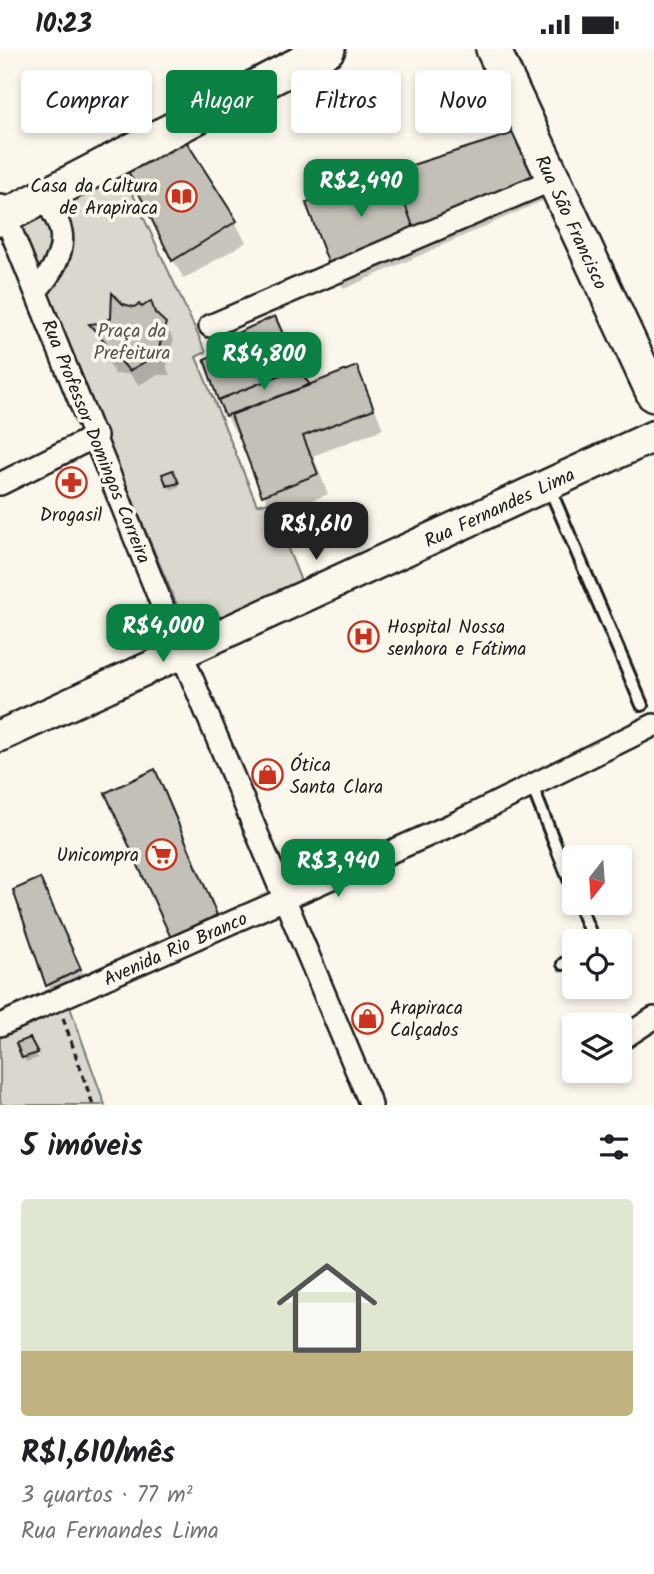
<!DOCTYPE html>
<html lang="pt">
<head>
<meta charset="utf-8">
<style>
  :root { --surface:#fff; --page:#f6f6f6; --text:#202124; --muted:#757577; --line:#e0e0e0; --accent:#0b8043 }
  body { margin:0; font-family:Kalam,sans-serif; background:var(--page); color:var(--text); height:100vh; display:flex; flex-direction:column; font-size:26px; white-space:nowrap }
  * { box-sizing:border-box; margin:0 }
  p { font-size:23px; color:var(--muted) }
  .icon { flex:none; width:38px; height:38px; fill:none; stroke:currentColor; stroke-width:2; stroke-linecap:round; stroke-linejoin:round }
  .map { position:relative; height:1056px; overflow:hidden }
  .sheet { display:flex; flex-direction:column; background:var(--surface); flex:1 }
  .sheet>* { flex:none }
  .hud { position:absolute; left:21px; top:21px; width:612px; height:63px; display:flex; gap:14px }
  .needle { width:46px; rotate:197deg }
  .buttons { position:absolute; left:562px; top:796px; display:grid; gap:14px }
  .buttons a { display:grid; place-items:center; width:70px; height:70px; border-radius:7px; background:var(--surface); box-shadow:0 4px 10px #0003; font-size:35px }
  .price { position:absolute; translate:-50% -60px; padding:0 16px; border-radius:14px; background:var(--accent); color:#fff; font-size:23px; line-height:46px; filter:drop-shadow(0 2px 4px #0008) }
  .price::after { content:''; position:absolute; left:50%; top:42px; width:21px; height:16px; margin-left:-10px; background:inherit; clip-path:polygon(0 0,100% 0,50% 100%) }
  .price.active { background:#222; color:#fff }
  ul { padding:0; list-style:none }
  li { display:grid; align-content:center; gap:14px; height:371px; padding:0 21px }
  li+li { border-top:2px solid var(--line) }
  li span { display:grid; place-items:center; height:217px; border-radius:7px; color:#555 }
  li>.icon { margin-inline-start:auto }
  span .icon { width:126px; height:126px; fill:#fffc; stroke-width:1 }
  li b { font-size:30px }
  h2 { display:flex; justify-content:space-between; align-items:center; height:84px; padding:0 21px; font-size:30px }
  .chip { padding:0 24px; border-radius:7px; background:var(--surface); box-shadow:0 4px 10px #0003; font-size:24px; line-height:63px }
  .chip.active { background:var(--accent); color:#fff }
  .status { display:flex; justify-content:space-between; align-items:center; height:49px; padding:0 35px; background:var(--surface); direction:ltr }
  .status svg { height:19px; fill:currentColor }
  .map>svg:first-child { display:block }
</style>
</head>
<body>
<div class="status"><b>10:23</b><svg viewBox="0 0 49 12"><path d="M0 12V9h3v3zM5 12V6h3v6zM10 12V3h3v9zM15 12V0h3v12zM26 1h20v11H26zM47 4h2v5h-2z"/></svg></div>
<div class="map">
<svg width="654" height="1056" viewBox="0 0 654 1056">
  <rect width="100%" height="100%" fill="#fbf7ec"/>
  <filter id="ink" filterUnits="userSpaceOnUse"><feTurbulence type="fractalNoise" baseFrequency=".0143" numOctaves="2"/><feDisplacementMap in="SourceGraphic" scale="14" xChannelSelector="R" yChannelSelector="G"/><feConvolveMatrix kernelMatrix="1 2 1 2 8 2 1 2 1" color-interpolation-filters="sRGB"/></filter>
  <g filter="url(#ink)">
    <!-- green -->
    <path fill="#dad7ce" stroke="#7b7a75" stroke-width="2" d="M123,124L206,303L196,308L257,456L269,453L303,537L190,587L46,247L56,230L54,156Z
      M44,147L61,181L36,242L5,167Z
      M66,947L105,1056H2L0,1051V976Z"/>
    <!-- shadow -->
    <path fill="#0003" fill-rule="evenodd" d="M516,85L549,149L344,240L332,220Z
      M235,173L246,193L184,230L173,211Z
      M151,254L174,291L168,305L167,319L170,326H157L139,336L130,325H115L106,310L107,298L92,277L113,271L122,256L142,260ZM99,290H104L109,301Z
      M275,270L302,328L309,338L356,320L367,339L383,380L313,407L328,445L275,466L264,446L238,381L235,382L226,367L206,311L223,304Z
      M172,424L180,438L171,441L164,426Z
      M154,722L165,741L227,886L184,908L173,889Z
      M47,846L88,935L56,951L48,936Z
      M29,991L38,1009L26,1013L24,1008Z"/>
    <!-- building -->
    <path fill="#c3c0b8" stroke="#1c1c1c" stroke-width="2" d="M517,83L539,129L415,183L393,122Z
      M186,92L237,172L172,212L128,122Z
      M393,122L415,183L331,221L306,154Z
      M112,244L123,255L134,258L139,255L142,258L151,252L155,264L166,274L161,289L159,302L163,311H148L129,322L120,311H105V293L89,275L100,274L111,269Z
      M275,267L298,319L218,351L204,310L222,303L226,289Z
      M357,317L374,360L303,387L318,425L262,447L231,366Z
      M298,319L310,336L225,367L218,351Z
      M173,421L179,434L167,437L162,425Z
      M155,720L217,866L171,889L105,744Z
      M40,829L81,920L46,937L13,841Z
      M30,989L38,1004L22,1009L16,994Z"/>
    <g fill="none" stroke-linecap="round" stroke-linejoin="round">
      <defs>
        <path id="lane" d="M549,438L642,656
          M532,737L574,843
          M578,854L590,883L587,892
          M563,915L574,908"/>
        <path id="street" d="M1,157L181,603L371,1056
          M36,242C50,226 65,205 61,183C59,171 49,158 44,147
          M210,277L552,131
          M0,435L96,387
          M0,976L458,773L654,676
          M620,991L654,969"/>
        <path id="secondary" d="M0,687L654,387"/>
        <path id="primary" d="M493,0L654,346
          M0,170L328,0"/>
      </defs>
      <!-- lane casing -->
      <use href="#lane" stroke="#1c1c1c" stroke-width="16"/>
      <!-- street casing -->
      <use href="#street" stroke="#1c1c1c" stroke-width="26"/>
      <!-- secondary casing -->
      <use href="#secondary" stroke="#1c1c1c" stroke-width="35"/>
      <!-- primary casing -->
      <use href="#primary" stroke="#1c1c1c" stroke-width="38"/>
      <!-- path -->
      <path stroke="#1c1c1c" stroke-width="3.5" stroke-dasharray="7 5" stroke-linecap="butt" d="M63,969L93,1056"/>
      <!-- lane -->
      <use href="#lane" stroke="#fbf7ec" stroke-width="10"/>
      <!-- street -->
      <use href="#street" stroke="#fbf7ec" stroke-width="21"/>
      <!-- secondary -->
      <use href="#secondary" stroke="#fbf7ec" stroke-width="30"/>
      <!-- primary -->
      <use href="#primary" stroke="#fbf7ec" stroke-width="33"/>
    </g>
  </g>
  <!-- icons -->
  <defs>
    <symbol id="library-ring" viewBox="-11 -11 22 22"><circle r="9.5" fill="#fbf7ec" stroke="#c8321e" stroke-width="1.5"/><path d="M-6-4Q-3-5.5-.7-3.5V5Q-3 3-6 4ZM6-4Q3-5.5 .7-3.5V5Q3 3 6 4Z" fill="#c8321e"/></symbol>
    <symbol id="pharmacy-ring" viewBox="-11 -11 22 22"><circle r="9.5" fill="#fbf7ec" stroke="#c8321e" stroke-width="1.5"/><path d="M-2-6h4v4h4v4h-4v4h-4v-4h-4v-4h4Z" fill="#c8321e"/></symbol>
    <symbol id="hospital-ring" viewBox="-11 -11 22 22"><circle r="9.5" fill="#fbf7ec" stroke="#c8321e" stroke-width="1.5"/><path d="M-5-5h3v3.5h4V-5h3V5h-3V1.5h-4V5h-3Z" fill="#c8321e"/></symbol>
    <symbol id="shop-ring" viewBox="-11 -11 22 22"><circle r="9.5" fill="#fbf7ec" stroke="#c8321e" stroke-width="1.5"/><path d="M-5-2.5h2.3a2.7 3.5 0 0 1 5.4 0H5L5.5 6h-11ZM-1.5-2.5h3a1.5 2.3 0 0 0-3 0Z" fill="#c8321e"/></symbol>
    <symbol id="supermarket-ring" viewBox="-11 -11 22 22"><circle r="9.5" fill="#fbf7ec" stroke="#c8321e" stroke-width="1.5"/><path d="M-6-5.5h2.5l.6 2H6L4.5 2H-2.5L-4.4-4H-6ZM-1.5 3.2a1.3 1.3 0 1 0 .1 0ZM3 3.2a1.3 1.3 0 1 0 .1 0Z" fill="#c8321e"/></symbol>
  </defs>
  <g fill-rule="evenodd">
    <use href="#library-ring" x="164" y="130" width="35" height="35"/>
    <use href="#pharmacy-ring" x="54" y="416" width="35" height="35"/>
    <use href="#hospital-ring" x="346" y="570" width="35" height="35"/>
    <use href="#shop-ring" x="250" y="708" width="35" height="35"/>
    <use href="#supermarket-ring" x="144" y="788" width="35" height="35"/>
    <use href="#shop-ring" x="350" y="952" width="35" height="35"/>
  </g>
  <g text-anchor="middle" stroke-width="7" stroke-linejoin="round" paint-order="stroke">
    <!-- poi labels -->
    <g font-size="19" fill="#1c1c1c" stroke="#fbf7ec" text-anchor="start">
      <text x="158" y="143" text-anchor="end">Casa da Cultura<tspan x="158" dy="22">de Arapiraca</tspan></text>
      <text x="71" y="472" text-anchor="middle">Drogasil</text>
      <text x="387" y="584">Hospital Nossa<tspan x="387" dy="22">senhora e Fátima</tspan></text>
      <text x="290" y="722">Ótica<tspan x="290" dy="22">Santa Clara</tspan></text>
      <text x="139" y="812" text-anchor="end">Unicompra</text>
      <text x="390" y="965">Arapiraca<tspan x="390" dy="22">Calçados</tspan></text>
    </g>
    <!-- street labels -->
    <g font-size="19" fill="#1c1c1c" stroke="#fbf7ec">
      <text transform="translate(572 173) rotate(65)" y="7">Rua São Francisco</text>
      <text transform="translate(97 392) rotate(68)" y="7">Rua Professor Domingos Correira</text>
      <text transform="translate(499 458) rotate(-25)" y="7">Rua Fernandes Lima</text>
      <text transform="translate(175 899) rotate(-24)" y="7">Avenida Rio Branco</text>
    </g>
    <!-- park labels -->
    <g font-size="19" fill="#555451" stroke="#fbf7ec">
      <text x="132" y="288">Praça da<tspan x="132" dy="22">Prefeitura</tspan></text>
    </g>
  </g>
</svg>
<div class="buttons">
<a><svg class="needle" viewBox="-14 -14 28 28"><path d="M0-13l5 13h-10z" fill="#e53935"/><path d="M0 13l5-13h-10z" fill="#757577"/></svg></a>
<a><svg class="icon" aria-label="locate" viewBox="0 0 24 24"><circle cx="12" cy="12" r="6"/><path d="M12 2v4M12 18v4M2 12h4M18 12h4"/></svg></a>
<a><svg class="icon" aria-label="layers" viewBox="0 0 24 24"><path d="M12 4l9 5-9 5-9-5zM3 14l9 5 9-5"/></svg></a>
</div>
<b class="price" style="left:361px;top:170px">R$2,490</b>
<b class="price" style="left:264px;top:343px">R$4,800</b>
<b class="price active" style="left:316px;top:513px">R$1,610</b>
<b class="price" style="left:163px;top:615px">R$4,000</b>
<b class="price" style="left:338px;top:850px">R$3,940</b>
<div class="hud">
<a class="chip">Comprar</a>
<a class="chip active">Alugar</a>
<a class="chip">Filtros</a>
<a class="chip">Novo</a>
</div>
</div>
<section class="sheet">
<h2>5 imóveis<svg class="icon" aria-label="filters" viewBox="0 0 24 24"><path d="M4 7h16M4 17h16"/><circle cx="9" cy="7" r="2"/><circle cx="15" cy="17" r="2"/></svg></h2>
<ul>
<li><span style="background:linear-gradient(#dfe7d0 70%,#c2b280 0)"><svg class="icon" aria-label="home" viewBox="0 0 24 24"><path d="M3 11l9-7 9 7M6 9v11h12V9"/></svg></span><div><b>R$1,610/mês</b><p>3 quartos · 77 m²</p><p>Rua Fernandes Lima</p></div></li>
</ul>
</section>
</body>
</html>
